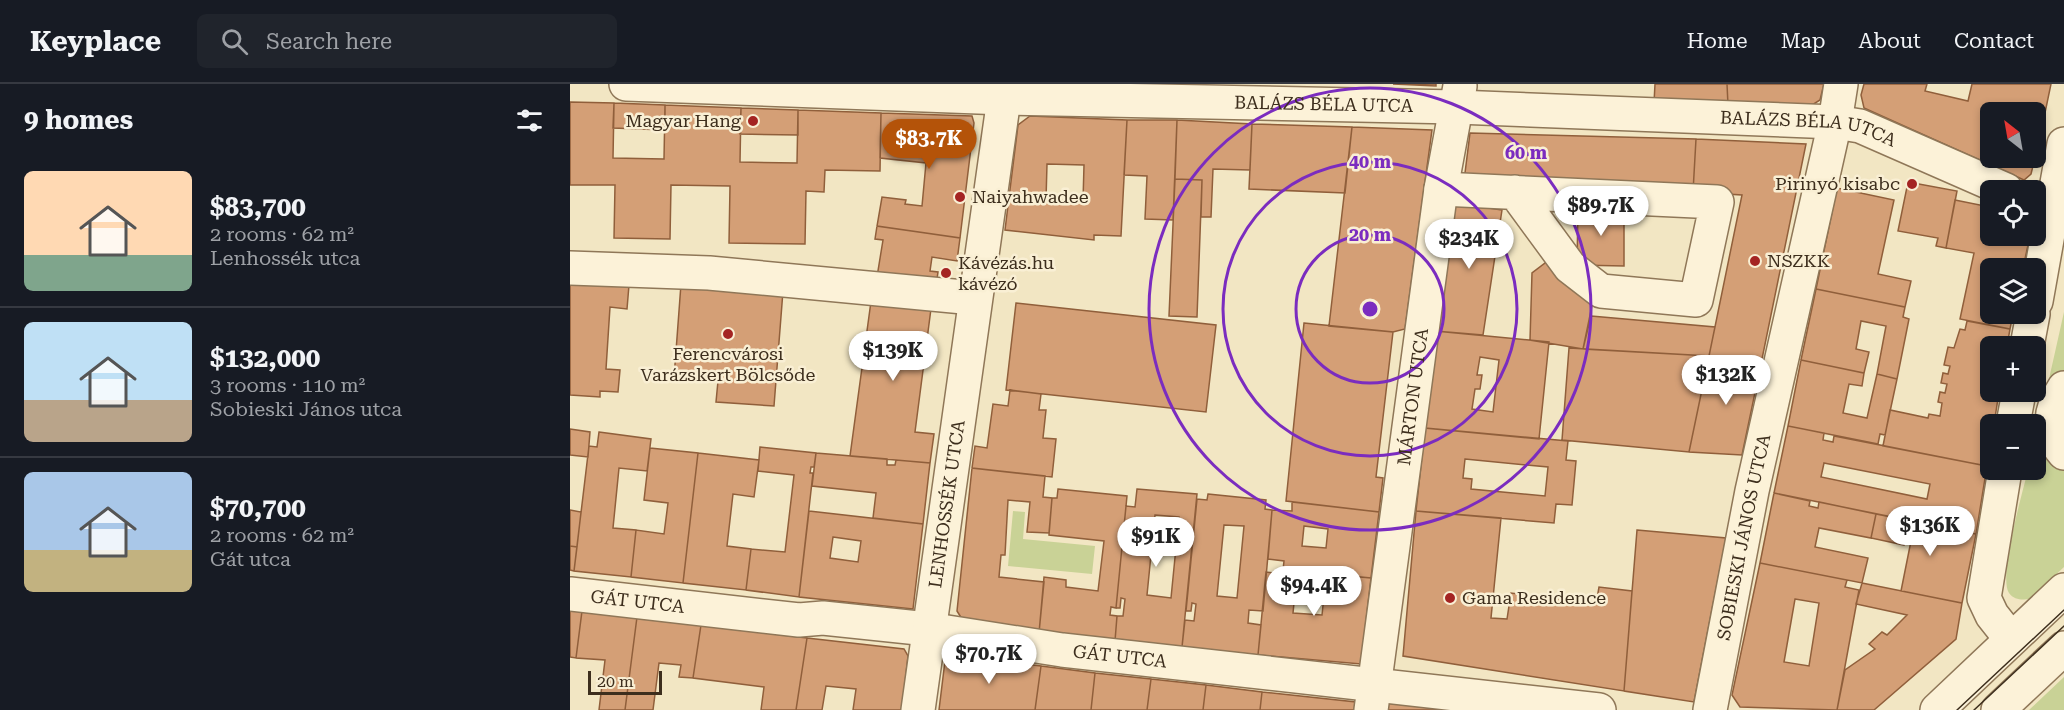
<!DOCTYPE html>
<html lang="en">
<head>
<meta charset="utf-8">
<style>
  :root { --surface:#171b24; --page:#20242c; --text:#f1f3f6; --muted:#9ea1a6; --line:#363941; --accent:#b45309 }
  body { margin:0; font-family:"Roboto Serif",serif; background:var(--page); color:var(--text); height:100vh; display:flex; flex-direction:column; font-size:22px; white-space:nowrap }
  * { box-sizing:border-box; margin:0 }
  p { font-size:20px; color:var(--muted) }
  .icon { flex:none; width:33px; height:33px; fill:none; stroke:currentColor; stroke-width:2; stroke-linecap:round; stroke-linejoin:round }
  .map { position:relative; flex:1; overflow:hidden }
  .panel { display:flex; flex-direction:column; background:var(--surface); width:570px }
  .panel>* { flex:none }
  .needle { width:39px; rotate:329deg }
  .buttons { position:absolute; left:1410px; top:18px; display:grid; gap:12px }
  .buttons a { display:grid; place-items:center; width:66px; height:66px; border-radius:9px; background:var(--surface); box-shadow:0 3px 9px #0003; font-size:30px }
  .scale { position:absolute; left:18px; bottom:15px; width:74px; box-sizing:border-box; padding-left:6px; border:3px solid #3d2e1d; border-top:0; font-size:16px; line-height:21px; white-space:nowrap; color:#3d2e1d; -webkit-text-stroke:4px #f9efd4; paint-order:stroke }
  .price { position:absolute; translate:-50% -51px; padding:0 14px; border-radius:21px; background:#fff; color:#222; font-size:20px; line-height:39px; filter:drop-shadow(0 2px 3px #0008) }
  .price::after { content:''; position:absolute; left:50%; top:36px; width:18px; height:14px; margin-left:-9px; background:inherit; clip-path:polygon(0 0,100% 0,50% 100%) }
  .price.active { background:var(--accent); color:#fff }
  ul { padding:0; list-style:none }
  li { display:flex; align-items:center; gap:18px; height:150px; padding:0 24px }
  li+li { border-top:2px solid var(--line) }
  li span { display:grid; place-items:center; flex:none; width:168px; height:120px; border-radius:9px; color:#555 }
  li>.icon { margin-inline-start:auto }
  span .icon { width:72px; height:72px; fill:#fffc; stroke-width:1 }
  li b { font-size:26px }
  h2 { display:flex; justify-content:space-between; align-items:center; height:72px; padding:0 24px; font-size:26px }
  header { display:flex; align-items:center; gap:36px; box-sizing:border-box; height:84px; padding:0 30px; background:var(--surface); border-bottom:2px solid var(--line) }
  header strong { font-size:28px }
  nav { display:flex; gap:33px; margin-inline-start:auto; font-size:21px }
  .search { width:420px; height:54px; background:var(--page); display:flex; align-items:center; gap:15px; box-sizing:border-box; padding:0 21px; border-radius:9px; color:var(--muted); font-size:22px }
  main { display:flex; flex:1; min-height:0 }
  .map>svg:first-child { display:block }
</style>
</head>
<body>
<header>
<strong>Keyplace</strong>
<div class="search"><svg class="icon" aria-label="search" viewBox="0 0 24 24"><circle cx="10" cy="10" r="6"/><path d="M15 15l6 6"/></svg>Search here</div>
<nav><a>Home</a><a>Map</a><a>About</a><a>Contact</a></nav>
</header>
<main>
<section class="panel">
<h2>9 homes<svg class="icon" aria-label="filters" viewBox="0 0 24 24"><path d="M4 7h16M4 17h16"/><circle cx="9" cy="7" r="2"/><circle cx="15" cy="17" r="2"/></svg></h2>
<ul>
<li><span style="background:linear-gradient(#ffd9b3 70%,#7fa58c 0)"><svg class="icon" aria-label="home" viewBox="0 0 24 24"><path d="M3 11l9-7 9 7M6 9v11h12V9"/></svg></span><div><b>$83,700</b><p>2 rooms · 62 m²</p><p>Lenhossék utca</p></div></li>
<li><span style="background:linear-gradient(#bfe0f5 65%,#b9a48a 0)"><svg class="icon" aria-label="home" viewBox="0 0 24 24"><path d="M3 11l9-7 9 7M6 9v11h12V9"/></svg></span><div><b>$132,000</b><p>3 rooms · 110 m²</p><p>Sobieski János utca</p></div></li>
<li><span style="background:linear-gradient(#a9c7e8 65%,#c2b280 0)"><svg class="icon" aria-label="home" viewBox="0 0 24 24"><path d="M3 11l9-7 9 7M6 9v11h12V9"/></svg></span><div><b>$70,700</b><p>2 rooms · 62 m²</p><p>Gát utca</p></div></li>
</ul>
</section>
<div class="map">
<svg width="1494" height="626" viewBox="0 0 1494 626">
  <rect width="100%" height="100%" fill="#f2e6c3"/>
  <!-- green -->
  <path fill="#c9d296" d="M1494,228V483L1460,515C1452,516 1444,516 1439,509C1428,493 1453,407 1458,386H1466V353Z
    M443,427L455,428L453,455L525,462L522,490L438,482Z
    M1494,593V626H1459Z"/>
  <!-- building -->
  <path fill="#d49f76" stroke="#905f3b" stroke-width="1.5" fill-rule="evenodd" d="M823,0H866V2Z
    M1085,0H1157L1158,21L1084,19Z
    M1157,0H1254L1250,16L1239,23L1158,21Z
    M1294,0H1357L1355,7L1398,17L1402,0H1481L1466,72V28H1420V74H1465L1461,90L1454,96L1294,24L1291,11Z
    M0,18L44,19L43,74L94,75L95,21L171,24L170,78L227,79L228,26L311,29L310,87L255,86L254,108L236,107L235,160L159,159L160,102L101,101L100,155L44,154L45,101H0Z
    M44,19L95,21V46L43,44Z
    M171,24L228,26V51L170,50Z
    M311,29L402,32L404,39L390,154L307,142L312,113L336,116L335,120L352,122L356,79L310,74Z
    M460,32L557,36L551,152L524,151V156L435,146L448,41ZM477,80L514,81L513,117L476,116Z
    M557,36H607L603,136L575,135L577,92L554,91Z
    M607,36L682,40L680,86L643,85L641,133H631L632,96L605,95Z
    M682,40L782,43L775,109L679,105Z
    M782,43L862,46L835,245L823,248L759,242Z
    M900,49L1126,55L1123,108L894,97Z
    M1126,55L1236,60L1192,275L1139,272L1172,111L1123,108Z
    M605,95L632,96L627,233L599,232Z
    M1338,98L1387,107L1376,164L1366,162L1368,154L1328,147Z
    M1267,104L1324,116L1308,190L1341,197L1335,223L1246,205Z
    M1385,116L1415,122L1412,135L1420,137V152H1460L1453,184H1420V230H1443L1440,245L1390,235L1404,169L1376,164Z
    M885,119L932,126L913,251L865,247Z
    M1008,123L1054,124V182L1007,181Z
    M307,142L390,154L387,177L362,173L360,187L368,188L365,208L306,199L313,156L305,155Z
    M983,173L1024,212L1013,265L960,256L962,189Z
    M0,193L59,201L57,225L40,223L36,285L50,286L48,308L30,307V313L0,311Z
    M111,200L213,207L204,322L146,318L148,297L104,294Z
    M1246,205L1335,223L1333,233L1339,235L1327,295L1307,290L1316,242L1291,237L1286,265L1299,268L1294,289L1231,276Z
    M302,210L362,217L345,348L364,350L360,379L280,372Z
    M446,219L646,241L636,328L436,306Z
    M1021,232L1145,243L1139,272L1013,265Z
    M1397,237L1440,245L1437,262H1420V308H1429L1424,340H1420L1417,382L1313,362L1320,326L1358,334L1359,330L1370,332L1372,319L1368,318L1370,308L1375,309L1377,300L1371,299L1373,289L1378,290L1380,282L1374,281L1378,263L1384,264L1390,245L1395,246Z
    M734,239L823,248L806,393L813,394L809,428L716,417Z
    M865,247L979,258L969,355L855,344ZM910,273L929,276L923,328L902,325L905,305H910L912,291H907Z
    M999,264L1139,272L1119,368L992,356Z
    M1139,272L1192,275L1172,371L1119,368Z
    M1231,276L1294,289L1292,302L1279,300L1273,329L1297,334L1307,290L1327,295L1315,351L1310,350L1308,360L1218,342Z
    M440,306L471,310L469,326H476L473,354L486,355L482,393L402,384L405,362L417,364L423,320L438,322Z
    M1218,342L1254,349L1253,356L1263,358L1264,352L1417,382L1406,450L1204,409ZM1254,379L1360,400L1357,415L1251,393Z
    M855,344L998,357L996,376L1006,377L1002,421L986,420L984,439L846,427ZM895,375L978,383L975,412L901,405L902,395L893,394Z
    M0,345L20,348L18,373L0,371Z
    M29,348L81,355L77,387L49,384L43,444L66,446L61,493L4,487L19,362L27,363Z
    M190,363L246,369L244,383H241L240,389H243L229,513L176,506L181,465L215,468L224,391L188,387Z
    M80,364L128,369L113,499L61,493L66,446L94,450L98,419L74,416Z
    M128,369L189,376L184,413L163,410L157,462L181,465L176,506L113,499Z
    M246,369L317,375V381H325L326,376L360,379L353,440L303,434L306,409L242,402Z
    M402,384L475,392L473,413L482,414L479,449L457,448L460,418L438,416L435,471H431L429,493L474,498L469,549L397,543L387,527Z
    M488,405L557,412L546,524L541,523L540,531L547,532L545,557L469,549L474,493L496,496V503L528,507L534,457L479,451L482,414H487Z
    M567,405L627,410L612,563L545,557L547,532H553L555,515L551,514L550,524H546L556,422L565,423ZM585,431L609,433L601,514L577,511Z
    M1204,409L1240,417L1239,422L1248,424L1249,418L1306,430L1301,454L1249,444L1245,463L1298,474L1292,499L1190,479Z
    M638,410L696,416L695,425L702,426L693,527L679,526L678,539L691,541L688,571L612,563L615,536L624,537L626,520L622,519L621,527H616L627,415L637,416ZM654,441L674,442L667,514L647,512Z
    M722,418L809,428L801,494L713,486L714,477L698,475L702,426L722,427ZM734,442L758,445L756,464L732,462Z
    M0,426L11,428L7,463L0,462Z
    M239,427L353,440L343,525L229,513ZM263,453L291,457L288,478L260,474Z
    M846,427L931,434L921,534L937,535L941,509L1026,520L1029,503L1062,507L1054,607L833,572Z
    M1306,430L1406,450L1392,519L1331,507L1342,452L1336,451L1334,461L1301,454Z
    M1067,446L1156,454L1124,618L1054,607Z
    M0,462L7,463L4,487L0,486Z
    M1190,479L1277,496L1275,503L1289,506L1267,626L1170,623L1162,611ZM1225,515L1249,519L1239,582L1214,578Z
    M713,486L801,494L791,580L688,571L696,488L713,490ZM725,509L754,512L752,531L723,529Z
    M1292,499L1392,519L1386,555L1304,626H1267L1275,586L1305,565L1299,560L1312,548L1317,551L1337,531L1286,520Z
    M0,526L12,527L6,574L0,573Z
    M12,527L67,533L55,626H29L35,576L6,574Z
    M67,533L131,541L123,594L109,593L111,581L89,579L83,626H55Z
    M131,541L237,554L226,626H191L194,603L123,594Z
    M237,554L334,565L338,572L332,626H283L286,605L256,602L252,626H226Z
    M382,571L471,582L465,626H369L375,577Z
    M471,582L525,589L521,626H465Z
    M525,589L581,595L577,626H521Z
    M581,595L636,601L633,626H577Z
    M636,601L692,608L690,626H633Z
    M692,608L786,618L785,626H690Z
    M818,619L878,626H817Z"/>
  <g fill="none" stroke-linecap="round" stroke-linejoin="round">
    <defs>
      <g id="minor">
        <path id="s1" d="M56,0L435,14L887,23L1265,38L1290,42L1436,106"/>
        <path d="M871,105L1147,118L1126,216L1031,207L1000,183L945,108"/>
        <path d="M0,184L139,189L404,214"/>
        <path d="M1466,217L1494,60"/>
        <path d="M1457,262L1463,230"/>
        <path d="M1494,304C1480,325 1476,349 1494,369"/>
        <path d="M1443,340L1449,308"/>
        <path d="M1435,386L1414,514L1422,531L1441,555"/>
        <path id="s2" d="M0,510L229,536L253,534L358,545L492,566L1029,626"/>
        <path id="s3" d="M348,626L436,0"/>
        <path id="s4" d="M801,626L871,105L890,2"/>
        <path id="s5" d="M1140,626L1182,407L1265,38L1271,0"/>
        <path d="M1367,626L1494,506"/>
        <path d="M1428,626L1494,564"/>
      </g>
    </defs>
    <!-- minor casing -->
    <use href="#minor" stroke="#8f7758" stroke-width="36"/>
    <!-- minor -->
    <use href="#minor" stroke="#fcf2d8" stroke-width="33"/>
    <!-- tram -->
    <path stroke="#3d2e1d" stroke-width="1.5" d="M1387,626L1494,526
      M1404,626L1494,542"/>
  </g>
  <!-- distance rings -->
  <g fill="none" stroke="#7b2cbf" stroke-width="3">
    <circle cx="800" cy="225" r="74"/>
    <circle cx="800" cy="225" r="147"/>
    <circle cx="800" cy="225" r="221"/>
  </g>
  <!-- markers -->
  <g fill="#a42422" stroke="#f9efd4" stroke-width="2">
    <circle cx="183" cy="37" r="6"/>
    <circle cx="1342" cy="100" r="6"/>
    <circle cx="390" cy="113" r="6"/>
    <circle cx="1185" cy="177" r="6"/>
    <circle cx="376" cy="189" r="6"/>
    <circle cx="158" cy="250" r="6"/>
    <circle cx="880" cy="514" r="6"/>
  </g>
  <g text-anchor="middle" stroke-width="5" stroke-linejoin="round" paint-order="stroke">
    <!-- street labels -->
    <g font-size="18" fill="#3d2e1d" stroke="#f9efd4">
      <text dy="6" stroke="none"><textPath href="#s1" startOffset="698">BALÁZS BÉLA UTCA</textPath></text>
      <text dy="6" stroke="none"><textPath href="#s1" startOffset="1184">BALÁZS BÉLA UTCA</textPath></text>
      <text dy="6" stroke="none"><textPath href="#s4" startOffset="316">MÁRTON UTCA</textPath></text>
      <text dy="6" stroke="none"><textPath href="#s3" startOffset="208">LENHOSSÉK UTCA</textPath></text>
      <text dy="6" stroke="none"><textPath href="#s5" startOffset="176">SOBIESKI JÁNOS UTCA</textPath></text>
      <text dy="6" stroke="none"><textPath href="#s2" startOffset="68">GÁT UTCA</textPath></text>
      <text dy="6" stroke="none"><textPath href="#s2" startOffset="554">GÁT UTCA</textPath></text>
    </g>
    <!-- poi labels -->
    <g font-size="18" fill="#3d2e1d" stroke="#f9efd4" text-anchor="start">
      <text x="171" y="43" text-anchor="end">Magyar Hang</text>
      <text x="1330" y="106" text-anchor="end">Pirinyó kisabc</text>
      <text x="402" y="119">Naiyahwadee</text>
      <text x="1197" y="183">NSZKK</text>
      <text x="388" y="185">Kávézás.hu<tspan x="388" dy="21">kávézó</tspan></text>
      <text x="158" y="276" text-anchor="middle">Ferencvárosi<tspan x="158" dy="21">Varázskert Bölcsőde</tspan></text>
      <text x="892" y="520">Gama Residence</text>
    </g>
  </g>
  <circle cx="800" cy="225" r="9" fill="#7b2cbf" stroke="#f9efd4" stroke-width="3"/>
  <g font-size="18" text-anchor="middle" font-weight="bold" fill="#7b2cbf" stroke="#f9efd4" stroke-width="5" stroke-linejoin="round" paint-order="stroke">
    <text x="956" y="75">60 m</text>
    <text x="800" y="84">40 m</text>
    <text x="800" y="157">20 m</text>
  </g>
</svg>
<div class="buttons">
<a><svg class="needle" viewBox="-14 -14 28 28"><path d="M0-13l5 13h-10z" fill="#e53935"/><path d="M0 13l5-13h-10z" fill="#9ea1a6"/></svg></a>
<a><svg class="icon" aria-label="locate" viewBox="0 0 24 24"><circle cx="12" cy="12" r="6"/><path d="M12 2v4M12 18v4M2 12h4M18 12h4"/></svg></a>
<a><svg class="icon" aria-label="layers" viewBox="0 0 24 24"><path d="M12 4l9 5-9 5-9-5zM3 14l9 5 9-5"/></svg></a>
<a>+</a>
<a>−</a>
</div>
<div class="scale">20 m</div>
<b class="price active" style="left:359px;top:86px">$83.7K</b>
<b class="price" style="left:1031px;top:153px">$89.7K</b>
<b class="price" style="left:899px;top:186px">$234K</b>
<b class="price" style="left:323px;top:298px">$139K</b>
<b class="price" style="left:1156px;top:322px">$132K</b>
<b class="price" style="left:1360px;top:473px">$136K</b>
<b class="price" style="left:586px;top:484px">$91K</b>
<b class="price" style="left:744px;top:533px">$94.4K</b>
<b class="price" style="left:419px;top:601px">$70.7K</b>
</div>
</main>
</body>
</html>
